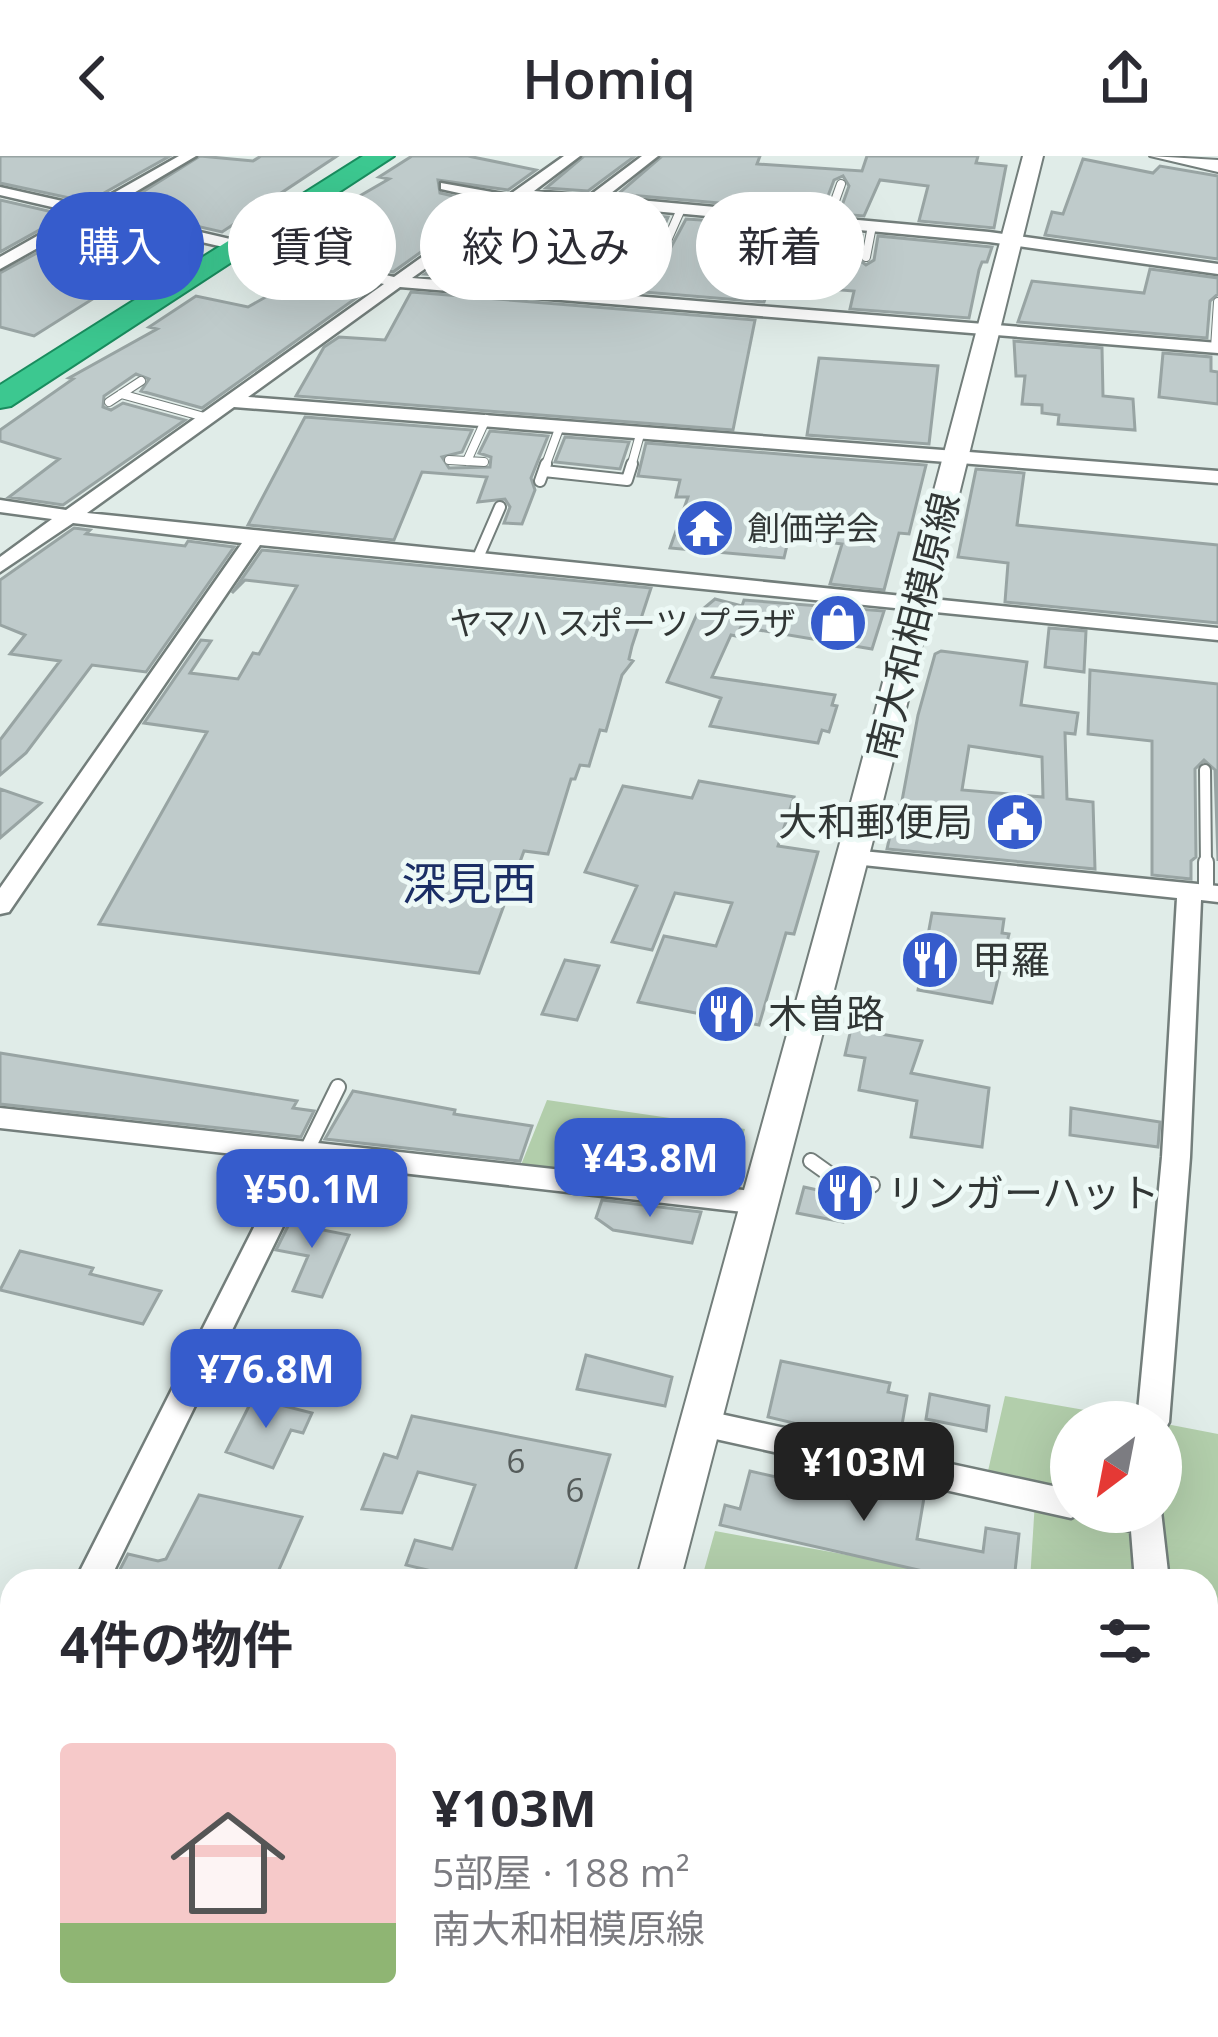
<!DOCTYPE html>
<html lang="ja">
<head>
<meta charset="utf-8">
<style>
  :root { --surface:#fff; --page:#f7f7f7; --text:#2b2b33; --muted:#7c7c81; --accent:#365ccc }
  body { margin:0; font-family:"Open Sans","Noto Sans JP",sans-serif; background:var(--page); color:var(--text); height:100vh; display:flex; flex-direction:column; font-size:45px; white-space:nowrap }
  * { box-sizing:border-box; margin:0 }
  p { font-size:39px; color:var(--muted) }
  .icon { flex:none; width:66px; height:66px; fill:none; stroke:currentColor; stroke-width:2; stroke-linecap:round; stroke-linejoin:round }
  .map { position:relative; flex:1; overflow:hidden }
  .sheet { position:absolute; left:0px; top:1413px; width:1218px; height:468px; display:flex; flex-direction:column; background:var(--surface); border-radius:36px 36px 0 0; box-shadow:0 12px 48px #0002 }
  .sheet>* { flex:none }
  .guide { position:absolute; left:36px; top:36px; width:1146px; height:108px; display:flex; gap:24px }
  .needle { width:78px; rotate:212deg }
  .controls { position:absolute; left:1050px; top:1245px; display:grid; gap:24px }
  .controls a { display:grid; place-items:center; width:132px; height:132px; border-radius:50%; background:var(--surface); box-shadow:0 12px 48px #0002; font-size:60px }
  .price { position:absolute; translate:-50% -102px; padding:0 27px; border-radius:24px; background:var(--accent); color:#fff; font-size:39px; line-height:78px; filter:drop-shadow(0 3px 6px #0008) }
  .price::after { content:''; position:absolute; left:50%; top:72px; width:36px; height:27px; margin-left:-18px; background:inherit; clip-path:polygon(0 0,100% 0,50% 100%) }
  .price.on { background:#222; color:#fff }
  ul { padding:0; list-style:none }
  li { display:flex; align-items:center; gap:36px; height:300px; padding:0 60px }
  li span { display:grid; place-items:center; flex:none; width:336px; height:240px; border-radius:12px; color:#555 }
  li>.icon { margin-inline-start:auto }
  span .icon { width:144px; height:144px; fill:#fffc; stroke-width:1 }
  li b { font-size:51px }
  h2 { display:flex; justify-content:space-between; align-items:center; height:144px; padding:0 60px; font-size:51px }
  .tag { padding:0 42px; border-radius:54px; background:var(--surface); box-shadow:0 12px 48px #0002; font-size:42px; line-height:108px }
  .tag.on { background:var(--accent); color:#fff }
  header { display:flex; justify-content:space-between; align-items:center; height:156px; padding:0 60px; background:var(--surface); font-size:54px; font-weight:600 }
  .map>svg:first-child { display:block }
</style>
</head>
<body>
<header><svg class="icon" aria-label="back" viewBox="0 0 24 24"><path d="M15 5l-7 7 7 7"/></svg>Homiq<svg class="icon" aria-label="share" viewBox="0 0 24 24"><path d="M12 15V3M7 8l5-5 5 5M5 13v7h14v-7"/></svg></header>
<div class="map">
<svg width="1218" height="1881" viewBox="0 0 1218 1881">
  <rect width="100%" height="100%" fill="#e0ece8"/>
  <!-- green -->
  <path fill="#b2ceab" d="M547,944L745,973L728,1033L521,1009Z
    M1005,1240L1153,1266H1071V1356H1161V1267L1218,1278V1817H1206V1425H1030L1036,1329L988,1315Z
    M715,1375L991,1425H701Z"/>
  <!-- building -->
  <path fill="#bfcbcb" stroke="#98a4a3" stroke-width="3" fill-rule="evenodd" d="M0,0H170L88,46L0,27Z
    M200,0L253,5L261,0H337L222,76L117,52Z
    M412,0H468L536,14L508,34L438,24L440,37L488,48L393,116L291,87L306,77L299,75L389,23L379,21Z
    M584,0H635L588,35L546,32Z
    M662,0H760L757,8L862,15L867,0H978L976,7L1006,10L994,72L919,65L928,30L880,24L864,60L839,58L849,30L843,20L834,24L822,56L618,38Z
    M1083,3L1153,17L1160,10L1218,20V103L1045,79L1052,56L1063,58Z
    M0,44L66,59L0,96Z
    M524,48L616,56L607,82L614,91L669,95L686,63L717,65L709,92L718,99L724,95L733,67L763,70L756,88L736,91L742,103L784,105L786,93L773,89L780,71L816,75L808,98L814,106L823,102L833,76L862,79L858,103L866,109L874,104L878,80L992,91L987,106H982L979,114L969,162L850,153L854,135L791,130L768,135L764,146L425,118Z
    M632,58L668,61L661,78L626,76Z
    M94,66L183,86L34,180L0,171V117Z
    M1150,113L1218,122V138L1210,145L1207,182L1018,166L1032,125L1144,137Z
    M310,116L373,130L202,252L141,235L149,223L136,218L104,240L103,251L111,254L123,247L185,264L63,349L9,341L59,303L0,285V274L73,223L69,222L157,173L149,171L196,140L248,151Z
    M411,136L755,164L733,274L296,240L324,191L339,181L385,184Z
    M1014,185L1102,192L1103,240L1133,243L1135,274L1058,268L1059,259L1042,257V249L1022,248L1025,220H1016Z
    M1163,197L1211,201V215L1218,216V248L1159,241Z
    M819,202L938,210L929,288L807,279Z
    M305,261L472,274L462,296L442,301L449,312L490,311L491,301L479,297L490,275L548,280L531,322L535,334L522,368L504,367L510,351L505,343L478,346L487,321L422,316L394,384L248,369Z
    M565,281L629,286L620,313L555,306Z
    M646,287L804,300L926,309L909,378L899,377L884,434L830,428L842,388L789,381L784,402L670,392L688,341H676L680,324L638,320Z
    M976,313L1024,317L1017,369L1218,389V467L1005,446L1008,407L958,401Z
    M74,372L90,374L86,378L185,390L188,385L234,391L146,516L92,509L26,597L0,619V584L60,505L10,498L25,479L0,469V424Z
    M262,394L651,432L632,490L629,503L633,505L622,519L606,575L600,574L589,610L580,609L575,623H571L548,698L524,695L479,817L99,768L207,576L144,567L201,484L211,485L190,517L238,523L253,497L259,498L297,430L245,424L232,437Z
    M715,443L742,450L744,444L884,455L872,493L741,471L736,480L731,479L712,521L835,539L832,549L837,550L829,576L822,574L818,587L710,570L721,542L667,526L697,458Z
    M1049,472L1086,475L1084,516L1045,511Z
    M941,495L1027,506L1021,549L1078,557L1075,578L1065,577L1067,643L1093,646L1095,713L887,693L897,649L901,650L918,559L935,498ZM969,590L1042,601L1043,641L962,634Z
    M1090,514L1218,528V705L1215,614L1204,604L1195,613L1196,701L1191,705V723L1152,719V585L1088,578Z
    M699,625L794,641L778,690L818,696L794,778L786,777L759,869L638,846L664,780L716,790L732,747L675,737L652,794L612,786L637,730L585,716L623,630L692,642Z
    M0,633L41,647L0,682Z
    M932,757L1004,763L1002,777L1009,778L992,847L918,834Z
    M565,804L599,810L577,864L542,858Z
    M851,873L922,885L911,917L989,932L982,991L911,981L917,945L859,934L865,902L845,899Z
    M0,897L297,945L293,952L314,955L301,981L0,948Z
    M353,935L455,954L454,958L532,970L520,1005L325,983Z
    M1071,952L1160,966L1158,991L1070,979Z
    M804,1031L849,1041L843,1066L797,1057Z
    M301,1044L314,1046L302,1070L349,1079L322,1141L293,1135L308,1100L276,1094Z
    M602,1044L701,1056L692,1087L613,1074L596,1062Z
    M20,1095L93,1112L90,1118L161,1135L143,1168L0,1134Z
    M586,1199L672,1221L665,1250L577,1233Z
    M781,1205L890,1227L888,1236L907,1240L898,1292L768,1261Z
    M930,1238L989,1250L986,1275L926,1263Z
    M253,1242L312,1257L303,1277L291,1274L273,1312L226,1296Z
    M412,1260L610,1299L572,1425H474L406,1409L415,1384L452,1393L475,1329L418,1316L402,1357L362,1353L384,1298L397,1302Z
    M826,1312L925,1336L917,1383L983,1396L986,1372L1019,1378L1014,1425H967L720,1369L725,1349L740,1353L750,1315L798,1326L800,1314L824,1319Z
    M199,1339L302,1361L274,1425H114L128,1398L158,1405L166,1403Z"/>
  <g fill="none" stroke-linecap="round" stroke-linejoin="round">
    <defs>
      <path id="service-far2" d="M627,48L615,83L666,87L681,53
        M717,91L728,57
        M743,95L779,98
        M762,96L775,62
        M816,98L841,28
        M866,101L872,70
        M1215,192L1218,146
        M121,238L208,262
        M109,246L141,225
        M449,304L484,306
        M467,305L486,263
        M545,311L560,270
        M631,311L641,275"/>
      <path id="service-far1" d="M544,315L627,324L632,308
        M540,325L546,308
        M477,404L500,351
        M1205,614L1206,709"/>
      <path id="service" d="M1206,706V737
        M306,996L338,931
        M811,1005L846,1030L872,1029"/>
      <path id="minor" d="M179,0H196L105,54L394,121L499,46L441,33V27L509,39L564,0H580L534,35L589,40L642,0H658L606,41L989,76L1218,108V118L989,86L523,43L412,122L1218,187V197L400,131L248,241L1218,315V327L234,251L87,357L1218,472V484L260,389L9,756L0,758V732L242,387L73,367L0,416V401L52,363L0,356V344L66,354L384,128L93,61L0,113V101L78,57L0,39V31L89,51Z
        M852,694L1218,730V746L1201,744L1190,1001L1169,1266L1164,1275L1161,1266H1137L1162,1001L1177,742L844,707L840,702Z
        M0,952L761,1036L771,1039L775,1047L771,1055L761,1058L314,1007L109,1425H75L288,1004L0,972Z
        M702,1254L1071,1334V1356H1083L1071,1362L702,1280L691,1276L686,1267L691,1258Z
        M1161,1355L1169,1425H1135L1131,1375L1096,1366L1092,1356Z
        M12,1570V1623L0,1628V1575Z
        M0,1696H12V1734H0Z"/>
      <path id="tertiary" d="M1023,0H1043L878,665L680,1425H636L846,665Z
        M1150,0L1218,4V16Z"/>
      <path id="trunk" d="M363,0H394L11,250L0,252V229Z"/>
      <path id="motorway" d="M0,1829H12V1869H48L43,1881H0Z
        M68,1869H458L460,1875L458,1881H73Z"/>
    </defs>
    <!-- service-far2 casing -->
    <use href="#service-far2" stroke="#737e7b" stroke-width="10"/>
    <!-- service-far1 casing -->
    <use href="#service-far1" stroke="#737e7b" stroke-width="14"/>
    <!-- service casing -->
    <use href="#service" stroke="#737e7b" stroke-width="18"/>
    <!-- minor casing -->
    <use href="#minor" stroke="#737e7b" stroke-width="5"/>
    <!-- tertiary casing -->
    <use href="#tertiary" stroke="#737e7b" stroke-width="4"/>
    <!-- trunk casing -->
    <use href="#trunk" stroke="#198c5e" stroke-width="4"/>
    <!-- motorway casing -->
    <use href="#motorway" stroke="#198c5e" stroke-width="5"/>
    <!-- service-far2 -->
    <use href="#service-far2" stroke="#fff" stroke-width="8"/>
    <!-- service-far1 -->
    <use href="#service-far1" stroke="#fff" stroke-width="10"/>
    <!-- service -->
    <use href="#service" stroke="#fff" stroke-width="14"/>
    <!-- minor -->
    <use href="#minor" fill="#fff" fill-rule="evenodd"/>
    <!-- tertiary -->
    <use href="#tertiary" fill="#fff" fill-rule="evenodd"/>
    <!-- trunk -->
    <use href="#trunk" fill="#3cc890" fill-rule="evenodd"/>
    <!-- motorway -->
    <use href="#motorway" fill="#0cba74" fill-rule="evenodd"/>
    <defs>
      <path id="motorway-bridge" d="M1206,1867L1218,1866
        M423,1875L1097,1869"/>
    </defs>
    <!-- motorway-bridge casing -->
    <use href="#motorway-bridge" stroke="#198c5e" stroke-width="70" stroke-linecap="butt"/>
    <!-- motorway-bridge -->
    <use href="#motorway-bridge" stroke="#0cba74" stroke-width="66"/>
  </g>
  <!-- icons -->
  <defs>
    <symbol id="temple-disc" viewBox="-11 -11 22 22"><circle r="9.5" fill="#365ccc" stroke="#edf9f6"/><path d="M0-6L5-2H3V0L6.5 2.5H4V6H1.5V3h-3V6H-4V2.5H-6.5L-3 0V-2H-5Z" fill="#fff"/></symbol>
    <symbol id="shop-disc" viewBox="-11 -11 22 22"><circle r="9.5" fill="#365ccc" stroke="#edf9f6"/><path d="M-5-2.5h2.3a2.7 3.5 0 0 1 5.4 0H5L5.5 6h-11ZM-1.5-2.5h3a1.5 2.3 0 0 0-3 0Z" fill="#fff"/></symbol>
    <symbol id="civic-disc" viewBox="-11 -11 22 22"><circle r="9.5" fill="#365ccc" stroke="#edf9f6"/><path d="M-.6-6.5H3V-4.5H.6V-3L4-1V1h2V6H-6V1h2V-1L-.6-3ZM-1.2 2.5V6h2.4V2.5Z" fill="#fff"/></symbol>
    <symbol id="restaurant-disc" viewBox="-11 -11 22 22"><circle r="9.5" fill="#365ccc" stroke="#edf9f6"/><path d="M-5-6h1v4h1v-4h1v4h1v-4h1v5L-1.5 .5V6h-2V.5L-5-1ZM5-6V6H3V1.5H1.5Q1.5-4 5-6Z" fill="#fff"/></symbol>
  </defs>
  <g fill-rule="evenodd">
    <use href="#temple-disc" x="672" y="339" width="66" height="66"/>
    <use href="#shop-disc" x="805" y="434" width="66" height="66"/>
    <use href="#civic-disc" x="982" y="633" width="66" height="66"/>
    <use href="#restaurant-disc" x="897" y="771" width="66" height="66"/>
    <use href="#restaurant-disc" x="693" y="825" width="66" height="66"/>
    <use href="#restaurant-disc" x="812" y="1004" width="66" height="66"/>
  </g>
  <g text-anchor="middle" stroke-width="10" stroke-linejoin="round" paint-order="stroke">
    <!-- far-poi labels -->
    <g font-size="33" fill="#323736" stroke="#edf9f6" text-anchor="start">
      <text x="747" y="384">創価学会</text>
      <text x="796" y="479" text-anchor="end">ヤマハ スポーツ プラザ</text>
    </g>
    <!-- number labels -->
    <g font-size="33" fill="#555c5b">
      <text x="516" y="1317">6</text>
      <text x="575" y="1346">6</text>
    </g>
    <!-- street labels -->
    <g font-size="39" fill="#323736" stroke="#edf9f6">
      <text transform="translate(913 470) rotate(-76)" y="14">南大和相模原線</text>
    </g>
    <!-- poi labels -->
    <g font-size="39" fill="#323736" stroke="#edf9f6" text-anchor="start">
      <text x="973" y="680" text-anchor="end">大和郵便局</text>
      <text x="972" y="818">甲羅</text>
      <text x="768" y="872">木曽路</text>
      <text x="887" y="1051">リンガーハット</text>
    </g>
    <!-- quarter labels -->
    <g font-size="45" fill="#1b2e65" stroke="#edf9f6">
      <text x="469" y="744">深見西</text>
    </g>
  </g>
</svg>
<div class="controls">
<a><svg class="needle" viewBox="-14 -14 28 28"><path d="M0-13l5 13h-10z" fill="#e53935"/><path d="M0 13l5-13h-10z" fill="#7c7c81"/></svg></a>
</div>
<b class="price" style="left:650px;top:1064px">¥43.8M</b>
<b class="price" style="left:312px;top:1095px">¥50.1M</b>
<b class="price" style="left:266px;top:1275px">¥76.8M</b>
<b class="price on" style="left:864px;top:1368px">¥103M</b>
<div class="guide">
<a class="tag on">購入</a>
<a class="tag">賃貸</a>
<a class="tag">絞り込み</a>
<a class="tag">新着</a>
</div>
<section class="sheet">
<h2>4件の物件<svg class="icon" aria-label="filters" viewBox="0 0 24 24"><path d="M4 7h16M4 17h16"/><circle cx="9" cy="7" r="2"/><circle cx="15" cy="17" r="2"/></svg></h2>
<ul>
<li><span style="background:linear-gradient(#f6c9c9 75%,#8fb573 0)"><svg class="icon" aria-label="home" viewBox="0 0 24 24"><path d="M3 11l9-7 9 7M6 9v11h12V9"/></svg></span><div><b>¥103M</b><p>5部屋 · 188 m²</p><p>南大和相模原線</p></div></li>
</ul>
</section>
</div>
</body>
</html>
